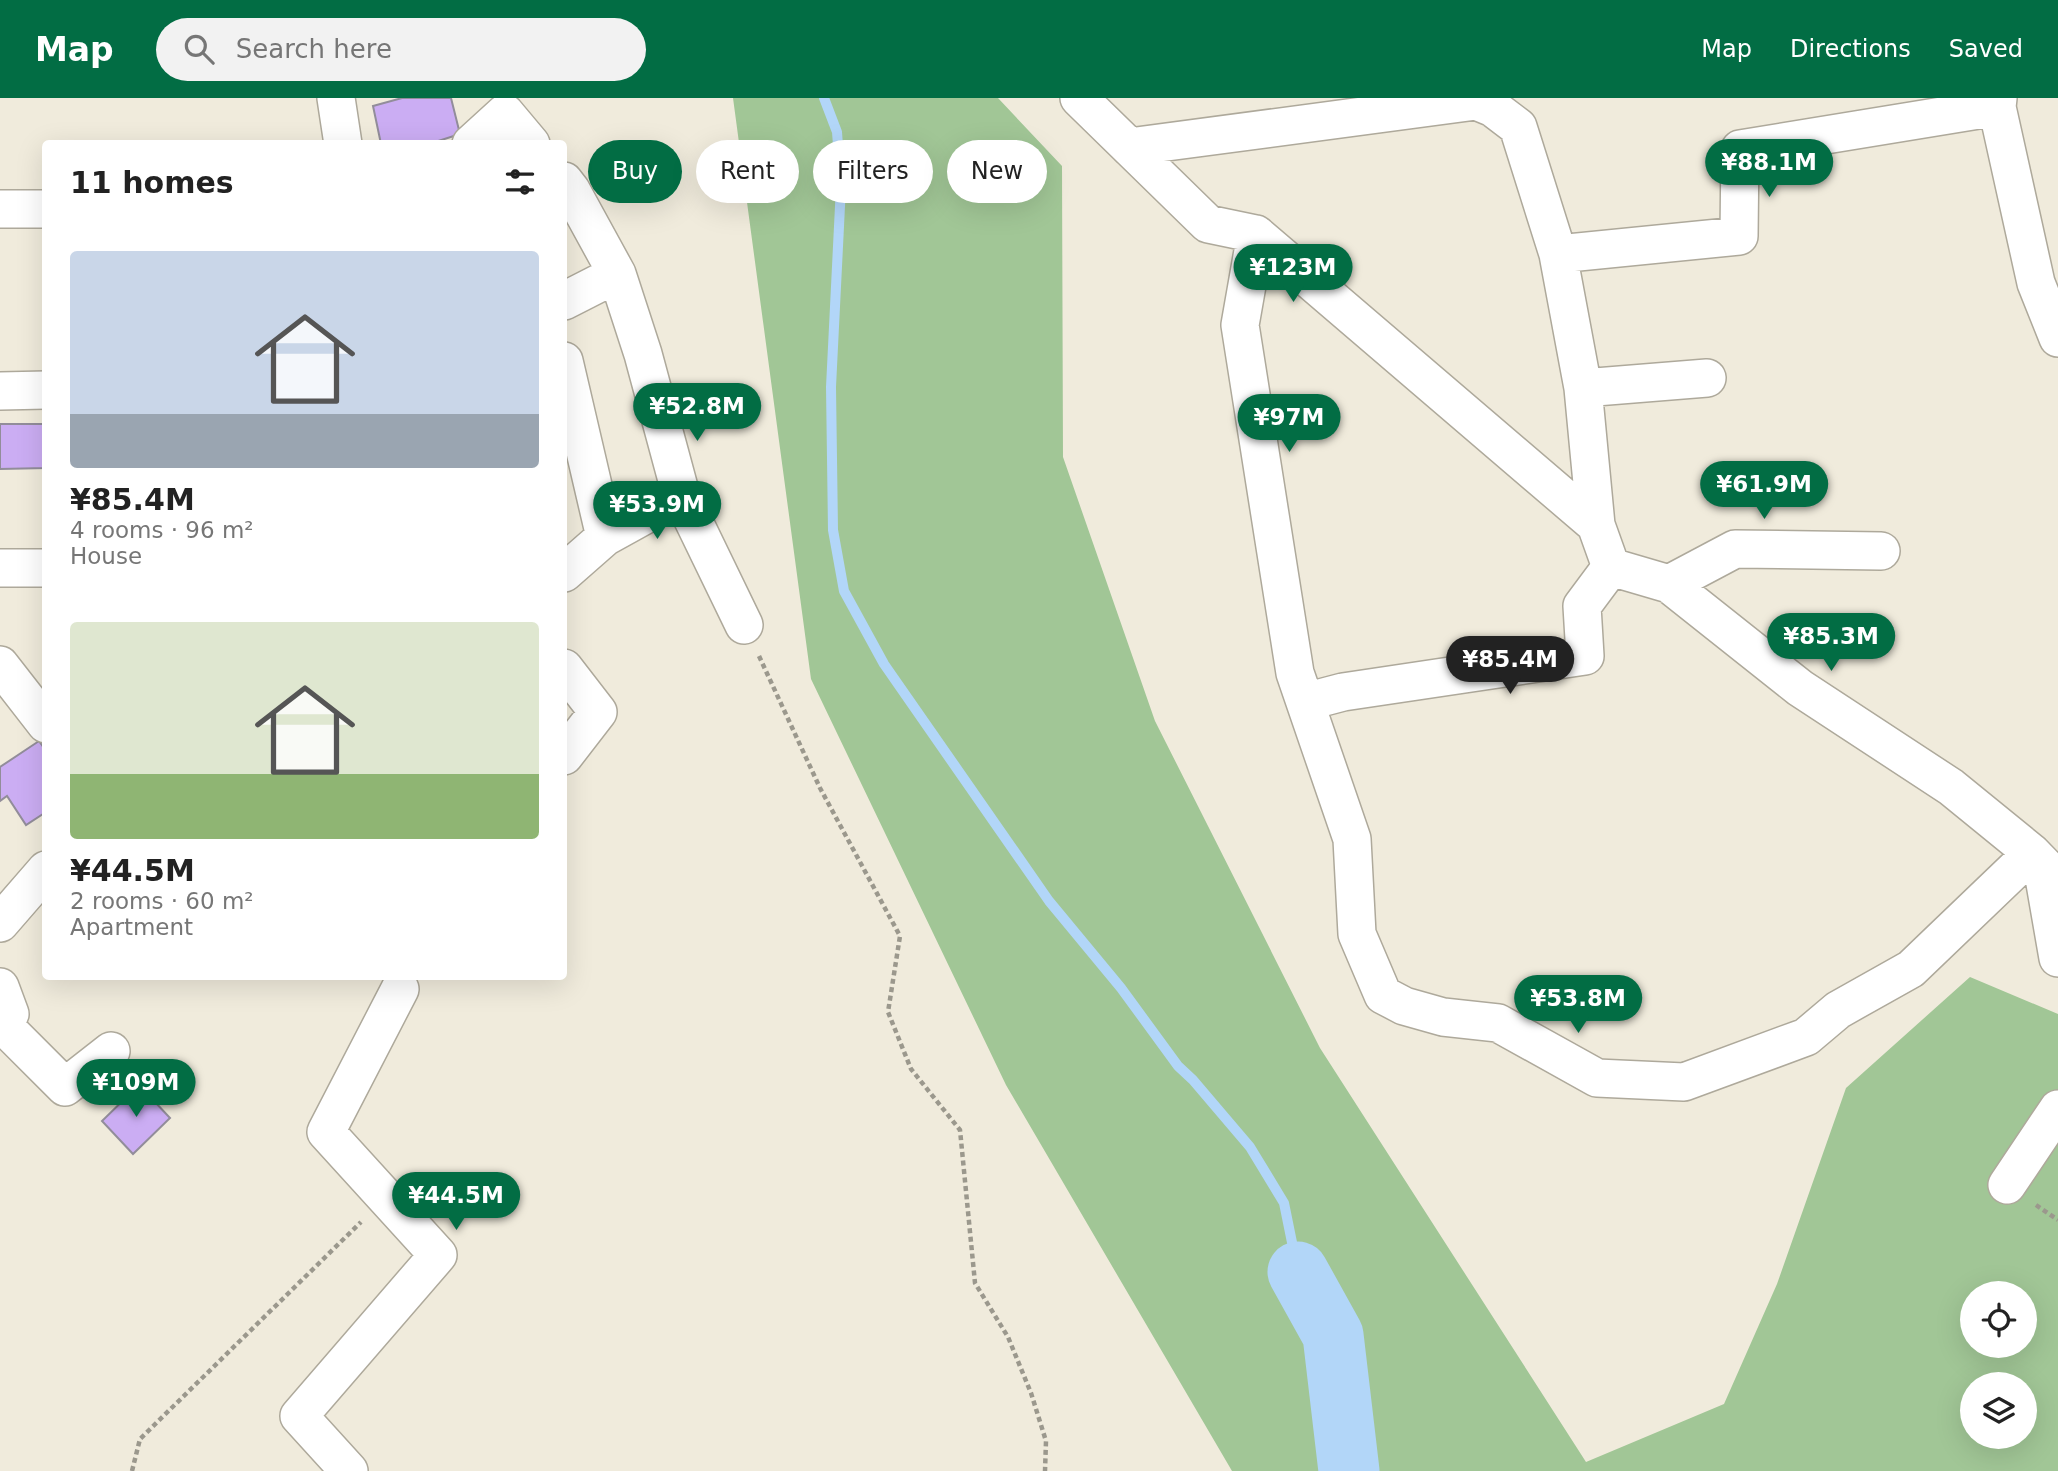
<!DOCTYPE html>
<html lang="en">
<head>
<meta charset="utf-8">
<style>
  :root { --surface:#fff; --page:#f2f2f2; --text:#222; --muted:#767676; --accent:#026d44 }
  body { margin:0; font-family:"DejaVu Sans",sans-serif; background:var(--page); color:var(--text); height:100vh; display:flex; flex-direction:column; font-size:26px; white-space:nowrap }
  * { box-sizing:border-box; margin:0 }
  p { font-size:23px; color:var(--muted) }
  .icon { flex:none; width:38px; height:38px; fill:none; stroke:currentColor; stroke-width:2; stroke-linecap:round; stroke-linejoin:round }
  .map { position:relative; flex:1; overflow:hidden }
  .panel { position:absolute; left:42px; top:42px; width:525px; height:840px; display:flex; flex-direction:column; background:var(--surface); border-radius:7px; box-shadow:0 7px 28px #0002 }
  .panel>* { flex:none }
  .banner { position:absolute; left:588px; top:42px; width:665px; height:63px; display:flex; gap:14px }
  .tools { position:absolute; left:1960px; top:1183px; display:grid; gap:14px }
  .tools a { display:grid; place-items:center; width:77px; height:77px; border-radius:50%; background:var(--surface); box-shadow:0 7px 28px #0002; font-size:35px }
  .price { position:absolute; translate:-50% -60px; padding:0 16px; border-radius:24px; background:var(--accent); color:#fff; font-size:23px; line-height:46px; filter:drop-shadow(0 2px 4px #0008) }
  .price::after { content:''; position:absolute; left:50%; top:42px; width:21px; height:16px; margin-left:-10px; background:inherit; clip-path:polygon(0 0,100% 0,50% 100%) }
  .price.active { background:#222; color:#fff }
  ul { padding:0; list-style:none }
  li { display:grid; align-content:center; gap:14px; height:371px; padding:0 28px }
  li span { display:grid; place-items:center; height:217px; border-radius:7px; color:#555 }
  li>.icon { margin-inline-start:auto }
  span .icon { width:126px; height:126px; fill:#fffc; stroke-width:1 }
  li b { font-size:30px }
  h2 { display:flex; justify-content:space-between; align-items:center; height:84px; padding:0 28px; font-size:30px }
  .chip { padding:0 24px; border-radius:32px; background:var(--surface); box-shadow:0 7px 28px #0002; font-size:24px; line-height:63px }
  .chip.active { background:var(--accent); color:#fff }
  header { display:flex; align-items:center; gap:42px; box-sizing:border-box; height:98px; padding:0 35px; background:var(--accent); color:#fff }
  header strong { font-size:33px }
  nav { display:flex; gap:38px; margin-inline-start:auto; font-size:24px }
  .search { width:490px; height:63px; background:var(--page); display:flex; align-items:center; gap:18px; box-sizing:border-box; padding:0 24px; border-radius:38px; color:var(--muted); font-size:26px }
  .map>svg:first-child { display:block }
</style>
</head>
<body>
<header>
<strong>Map</strong>
<div class="search"><svg class="icon" aria-label="search" viewBox="0 0 24 24"><circle cx="10" cy="10" r="6"/><path d="M15 15l6 6"/></svg>Search here</div>
<nav><a>Map</a><a>Directions</a><a>Saved</a></nav>
</header>
<div class="map">
<svg width="2058" height="1373" viewBox="0 0 2058 1373">
  <rect width="100%" height="100%" fill="#f0ebdc"/>
  <!-- green -->
  <path fill="#a1c696" fill-rule="evenodd" d="M733,0H998L1062,68L1063,359L1155,623L1320,950L1586,1364L1724,1306L1777,1186L1846,990L1970,879L2058,916V1373H1232L1006,987L811,581ZM1972,1195H2025V1248H1972ZM1972,1286H2025V1339H1972Z"/>
  <g fill="none" stroke-linecap="round" stroke-linejoin="round">
    <!-- stream -->
    <path stroke="#b2d6f8" stroke-width="10" d="M824,0L837,34L841,88L831,289L833,432L844,493L884,566L1049,803L1121,890L1178,968L1193,982L1250,1049L1284,1105L1298,1174"/>
    <!-- river -->
    <path stroke="#b2d6f8" stroke-width="61" d="M1298,1174L1333,1237L1349,1373"/>
  </g>
  <!-- building -->
  <path fill="#cbadf3" stroke="#928d9a" stroke-width="2" d="M402,0H451L460,36L429,46H381L373,8Z
    M0,326H46V370L0,371Z
    M39,643L46,653V714L26,727L7,698L0,703V669Z
    M139,987L170,1020L133,1056L102,1023Z"/>
  <g fill="none" stroke-linecap="round" stroke-linejoin="round">
    <defs>
      <path id="minor" d="M336,0L343,46
        M1079,0L1208,126L1256,136L1596,427
        M1475,0L1476,3L1493,10L1518,29L1558,156L1583,290L1596,427L1611,469L1669,486L1800,590L1951,689L2032,755L2058,782
        M1998,0L1997,9L2036,185L2058,240
        M471,46L505,15L531,46
        M1129,49L1476,3
        M564,83L571,92L617,176L643,256L681,397L744,527
        M0,111H46
        M1256,136L1240,227L1295,575L1352,741L1357,836L1383,897L1404,908L1443,919L1498,925L1597,980L1684,984L1806,939L1838,912L1911,871L2032,755
        M1558,156L1739,138L1740,51L1997,9
        M564,203L617,176
        M564,263L605,439
        M1583,290L1707,280
        M0,293L46,292
        M0,470H46
        M564,475L605,439L681,397
        M1669,486L1735,451L1881,453
        M0,567L46,626
        M564,570L598,614L564,658
        M1305,604L1343,594L1585,558L1582,508L1611,469
        M2042,768L2058,860
        M0,825L46,772
        M0,889L10,916L0,926
        M1,925L65,989L111,953
        M2007,1087L2058,1011
        M349,1373L299,1318L438,1157L326,1034L400,891"/>
    </defs>
    <!-- minor casing -->
    <use href="#minor" stroke="#aea99b" stroke-width="40"/>
    <!-- path -->
    <path stroke="#9b988d" stroke-width="4.5" stroke-dasharray="5 3.5" stroke-linecap="butt" d="M759,558L820,690L900,838L888,914L911,971L960,1032L975,1185L1008,1239L1031,1295L1046,1343L1045,1373
      M2036,1107L2058,1122
      M132,1373L140,1341L361,1124"/>
    <!-- minor -->
    <use href="#minor" stroke="#fff" stroke-width="37"/>
  </g>
</svg>
<div class="tools">
<a><svg class="icon" aria-label="locate" viewBox="0 0 24 24"><circle cx="12" cy="12" r="6"/><path d="M12 2v4M12 18v4M2 12h4M18 12h4"/></svg></a>
<a><svg class="icon" aria-label="layers" viewBox="0 0 24 24"><path d="M12 4l9 5-9 5-9-5zM3 14l9 5 9-5"/></svg></a>
</div>
<b class="price" style="left:1769px;top:101px">¥88.1M</b>
<b class="price" style="left:1293px;top:206px">¥123M</b>
<b class="price" style="left:697px;top:345px">¥52.8M</b>
<b class="price" style="left:1289px;top:356px">¥97M</b>
<b class="price" style="left:1764px;top:423px">¥61.9M</b>
<b class="price" style="left:657px;top:443px">¥53.9M</b>
<b class="price" style="left:1831px;top:575px">¥85.3M</b>
<b class="price active" style="left:1510px;top:598px">¥85.4M</b>
<b class="price" style="left:1578px;top:937px">¥53.8M</b>
<b class="price" style="left:136px;top:1021px">¥109M</b>
<b class="price" style="left:456px;top:1134px">¥44.5M</b>
<div class="banner">
<a class="chip active">Buy</a>
<a class="chip">Rent</a>
<a class="chip">Filters</a>
<a class="chip">New</a>
</div>
<section class="panel">
<h2>11 homes<svg class="icon" aria-label="filters" viewBox="0 0 24 24"><path d="M4 7h16M4 17h16"/><circle cx="9" cy="7" r="2"/><circle cx="15" cy="17" r="2"/></svg></h2>
<ul>
<li><span style="background:linear-gradient(#c9d6e8 75%,#9aa5b1 0)"><svg class="icon" aria-label="home" viewBox="0 0 24 24"><path d="M3 11l9-7 9 7M6 9v11h12V9"/></svg></span><div><b>¥85.4M</b><p>4 rooms · 96 m²</p><p>House</p></div></li>
<li><span style="background:linear-gradient(#dfe7d0 70%,#8fb573 0)"><svg class="icon" aria-label="home" viewBox="0 0 24 24"><path d="M3 11l9-7 9 7M6 9v11h12V9"/></svg></span><div><b>¥44.5M</b><p>2 rooms · 60 m²</p><p>Apartment</p></div></li>
</ul>
</section>
</div>
</body>
</html>
